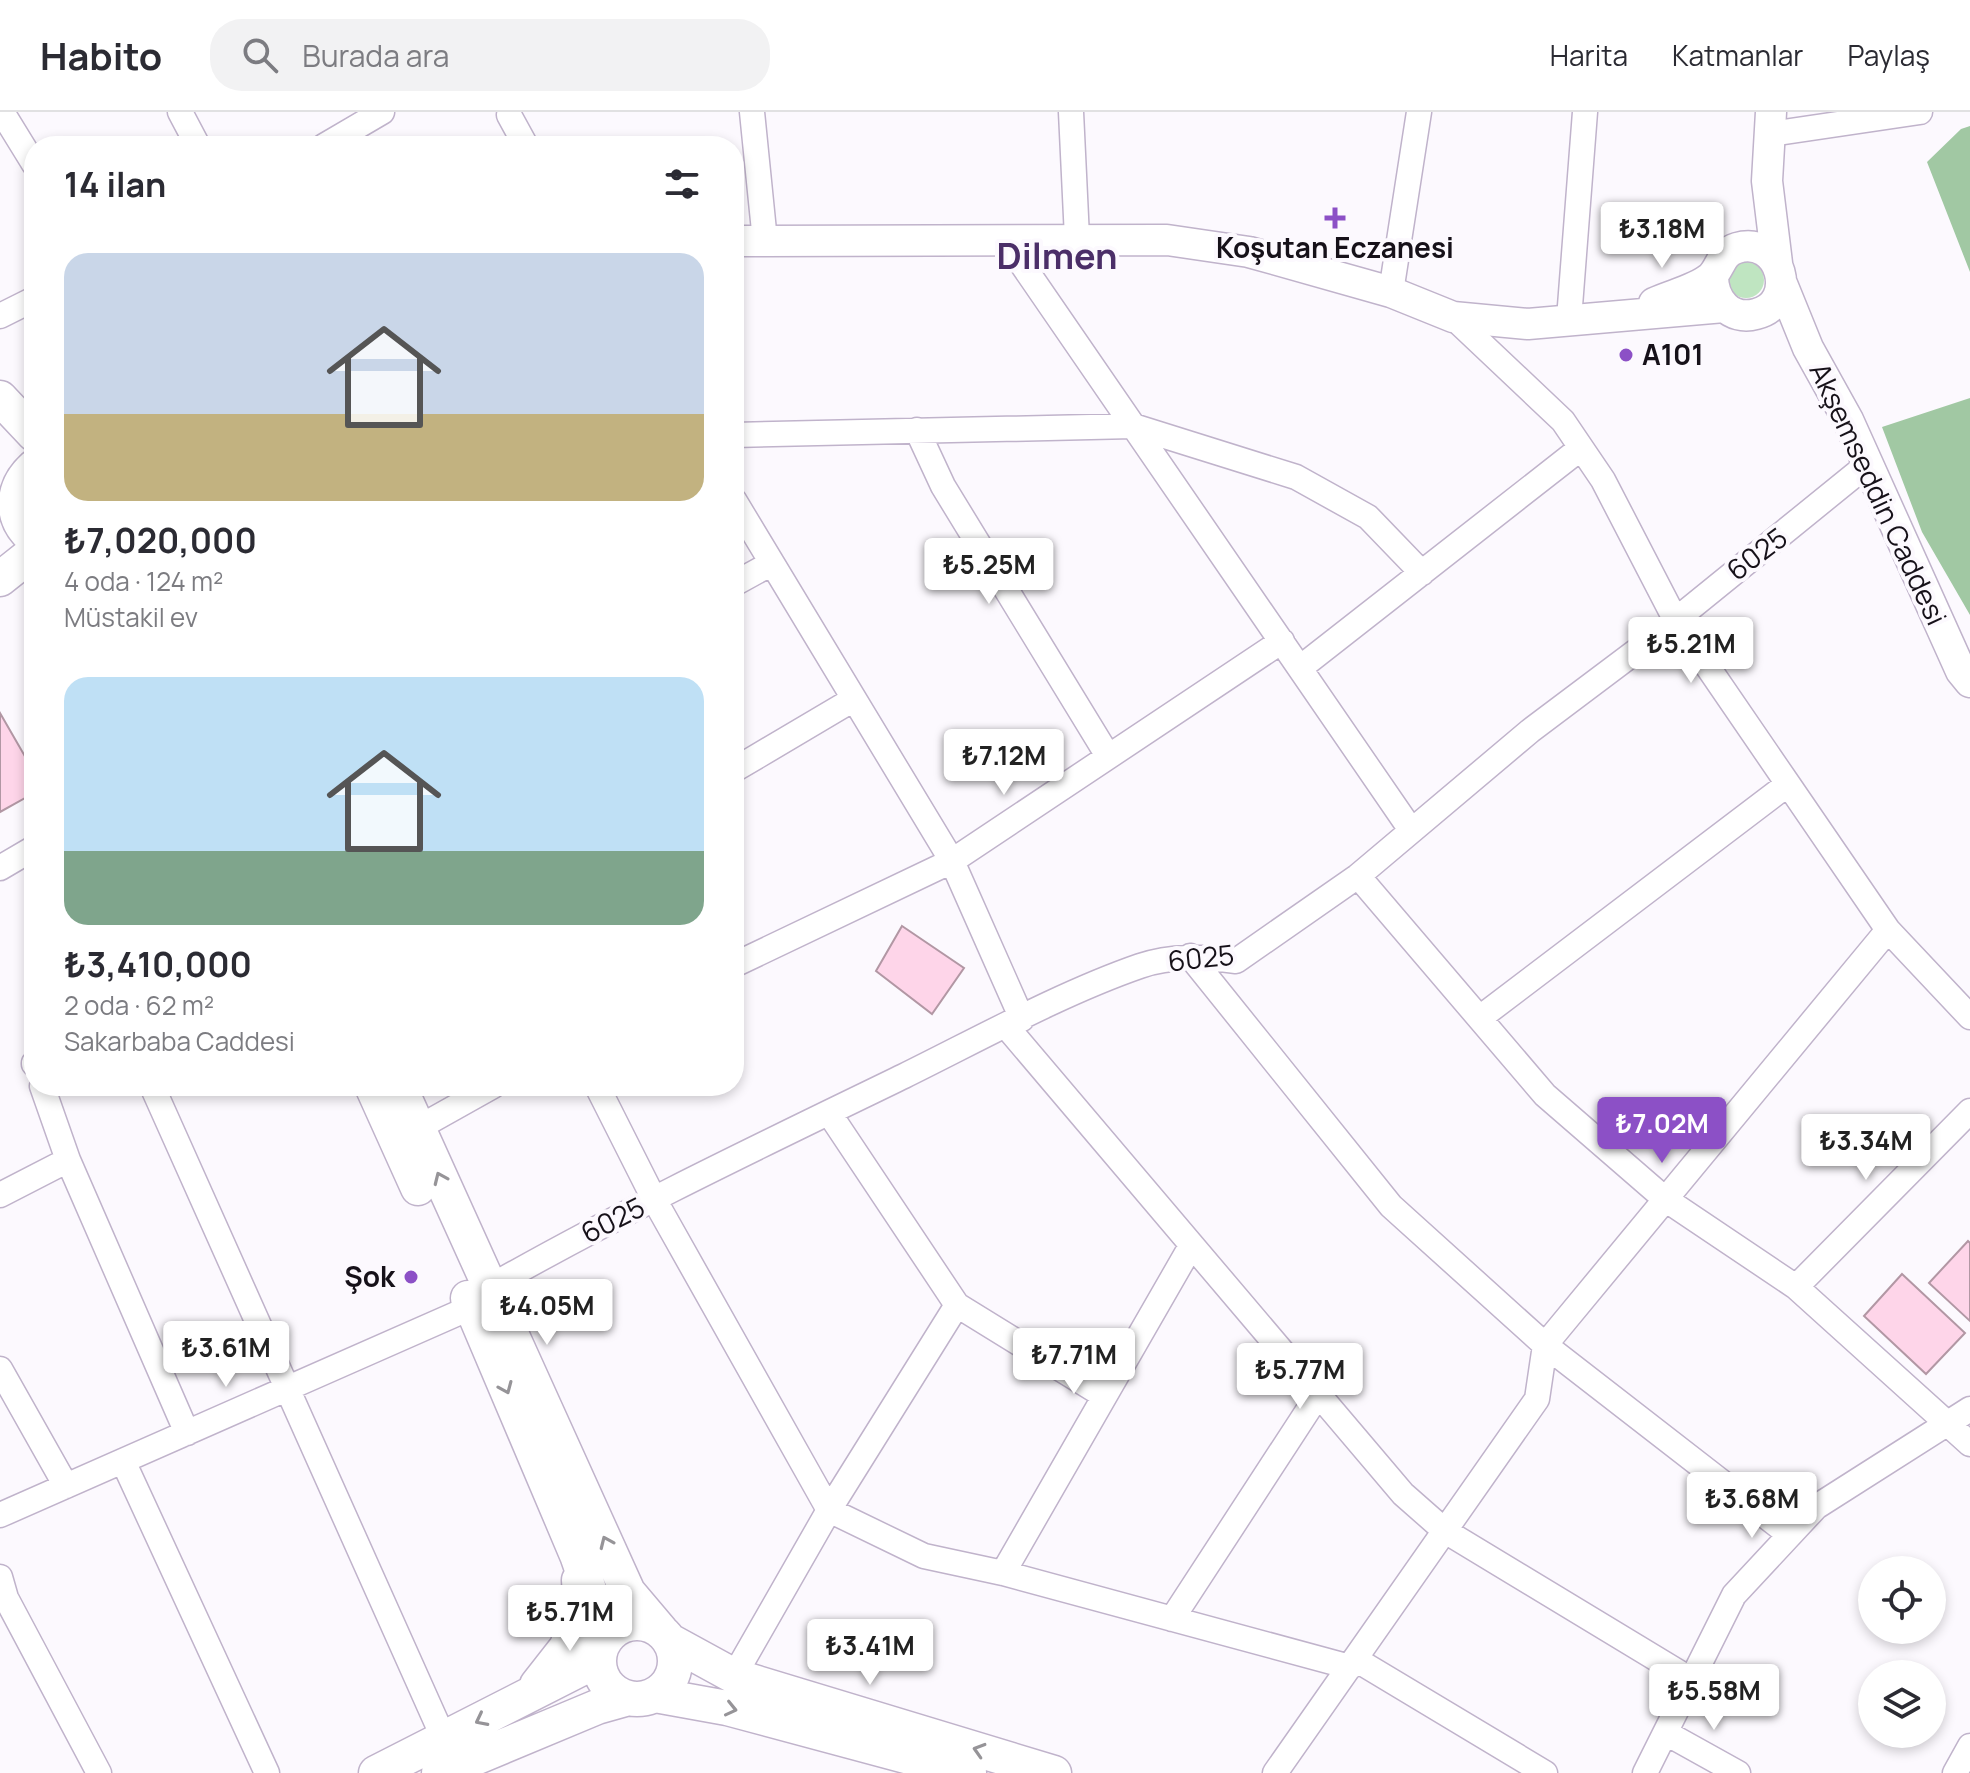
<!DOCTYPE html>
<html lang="tr">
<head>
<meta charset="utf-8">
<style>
  :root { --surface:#fff; --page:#f2f2f3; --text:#2b2b33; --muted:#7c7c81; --line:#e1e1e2; --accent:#8c50c6 }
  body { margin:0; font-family:Manrope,sans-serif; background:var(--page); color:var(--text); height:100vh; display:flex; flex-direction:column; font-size:30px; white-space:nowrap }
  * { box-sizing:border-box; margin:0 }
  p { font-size:26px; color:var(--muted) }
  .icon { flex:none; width:44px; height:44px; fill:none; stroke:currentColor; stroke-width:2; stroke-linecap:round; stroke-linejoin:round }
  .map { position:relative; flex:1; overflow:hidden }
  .side { position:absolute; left:24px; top:24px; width:720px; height:960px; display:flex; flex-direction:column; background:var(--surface); border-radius:32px; box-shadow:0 4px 12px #0003 }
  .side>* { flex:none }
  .fabs { position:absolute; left:1858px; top:1444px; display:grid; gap:16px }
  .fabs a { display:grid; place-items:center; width:88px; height:88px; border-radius:50%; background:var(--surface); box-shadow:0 4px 12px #0003; font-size:40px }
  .price { position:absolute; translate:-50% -68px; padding:0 18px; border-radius:8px; background:#fff; color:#222; font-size:26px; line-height:52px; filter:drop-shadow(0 2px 4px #0008) }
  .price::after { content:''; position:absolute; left:50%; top:48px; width:24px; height:18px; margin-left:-12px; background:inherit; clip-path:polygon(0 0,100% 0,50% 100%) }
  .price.active { background:var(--accent); color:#fff }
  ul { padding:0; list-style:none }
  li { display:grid; align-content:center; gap:16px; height:424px; padding:0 40px }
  li span { display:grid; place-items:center; height:248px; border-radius:24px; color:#555 }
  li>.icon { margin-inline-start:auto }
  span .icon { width:144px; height:144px; fill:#fffc; stroke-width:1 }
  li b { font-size:34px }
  h2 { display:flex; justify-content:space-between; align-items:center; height:96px; padding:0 40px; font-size:34px }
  header { display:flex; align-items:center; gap:48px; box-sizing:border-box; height:112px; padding:0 40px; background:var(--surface); border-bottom:2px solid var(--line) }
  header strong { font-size:38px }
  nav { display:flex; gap:44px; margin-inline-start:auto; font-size:28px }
  .search { width:560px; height:72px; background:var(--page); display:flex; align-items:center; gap:20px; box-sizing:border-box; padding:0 28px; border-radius:32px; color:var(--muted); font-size:30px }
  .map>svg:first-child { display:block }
</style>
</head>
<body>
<header>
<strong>Habito</strong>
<div class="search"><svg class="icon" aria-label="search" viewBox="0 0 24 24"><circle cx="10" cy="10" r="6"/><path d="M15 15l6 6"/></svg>Burada ara</div>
<nav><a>Harita</a><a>Katmanlar</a><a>Paylaş</a></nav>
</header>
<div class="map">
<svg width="1970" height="1661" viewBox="0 0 1970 1661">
  <rect width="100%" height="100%" fill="#fcf9fe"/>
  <!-- green -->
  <path fill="#bfe5c1" d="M1728 168a18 18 0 1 1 36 0a18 18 0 1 1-36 0Z"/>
  <!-- forest -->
  <path fill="#a1c8a3" d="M1970,14V160L1927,50L1961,17Z
    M1970,286V503L1922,420L1882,315Z"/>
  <!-- building -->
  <path fill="#fed5e9" stroke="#b297a4" stroke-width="2" d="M0,601L34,660V681L0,700Z
    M902,814L964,856L932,902L876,859Z
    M1968,1129L1970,1131V1209L1929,1171Z
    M1902,1162L1965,1221L1926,1262L1864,1204Z"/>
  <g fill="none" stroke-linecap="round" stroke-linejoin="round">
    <defs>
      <path id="minor" d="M2,0L34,52
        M180,0L198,34
        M752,0L765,129
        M1071,0L1077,126
        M509,3L526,34
        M1770,22L1920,0
        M324,34L382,0
        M1004,126L1411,718
        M1391,180L1419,0
        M0,204L34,187
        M1453,205L1563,309L1603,368L1675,507L1788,672L1888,818L1970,905
        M1569,207L1585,0
        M917,318L943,374L1108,644
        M734,323L1133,314L1296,365L1368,405L1422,461
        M734,388L952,749L1022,907
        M734,472L772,451
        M1300,556L1581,336
        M734,658L854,587
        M0,756L34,736
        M1358,764L1545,983L1665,1087L1796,1175L1970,1332
        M1190,844L1391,1094L1545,1233L1790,1423
        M734,853L952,749L1282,529
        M1481,905L1788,672
        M1006,914L1403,1382L1445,1419L1693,1569
        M34,951V952
        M42,974L68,1048L187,1321
        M152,974L444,1627
        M597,974L654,1087L829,1398L924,1444L1003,1461L1350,1555
        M829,1001L957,1193L1103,1283
        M418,1016L493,974
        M0,1083L68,1048
        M1796,1175L1970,999
        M488,1176C623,1099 764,1032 904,964C979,927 1062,881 1140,854C1172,843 1204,845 1236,849L1358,764L1530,619L1651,528L1868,352
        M0,1257L66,1374
        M123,1349L267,1661
        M0,1403L472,1195
        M1003,1461L1191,1134
        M0,1465L6,1486L99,1661
        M1172,1507L1318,1283
        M1355,1547L1545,1661
        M734,1564L829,1398L957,1193
        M1666,1621L1738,1661
        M1275,1661L1537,1287L1545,1233L1888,818
        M1645,1661L1734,1483L1816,1395L1970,1297
        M1955,1661L1970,1634"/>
      <path id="tertiary" d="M1771,0L1767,69L1777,151
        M734,129L1167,128L1249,140L1391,180L1453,205L1528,212L1724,195
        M1782,172L1808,236L1848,308L1961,559L1970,570
        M1654,191C1671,183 1695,178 1710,166C1721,157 1720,141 1737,136C1781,123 1800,191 1756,202C1730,209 1713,188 1713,164"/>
      <path id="secondary" d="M0,286L34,322
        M34,355C11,376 9,406 34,427
        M0,467L34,440
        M372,974L418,1076
        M399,974L628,1480L661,1519
        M468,1186L577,1443L606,1526
        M599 1549a38 38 0 1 1 76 0a38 38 0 1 1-76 0Z
        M670,1529L734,1564L1054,1661
        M537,1573L566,1536L581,1500L579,1468
        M655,1583L727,1596L969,1661
        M376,1661L580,1557L599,1543
        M439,1661L597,1595L629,1586"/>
    </defs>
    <!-- minor casing -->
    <use href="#minor" stroke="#c0b3cb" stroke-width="27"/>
    <!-- tertiary casing -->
    <use href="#tertiary" stroke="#c0b3cb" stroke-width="33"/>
    <!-- secondary casing -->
    <use href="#secondary" stroke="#c0b3cb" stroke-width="37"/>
    <!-- minor -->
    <use href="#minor" stroke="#fff" stroke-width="24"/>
    <!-- tertiary -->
    <use href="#tertiary" stroke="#fff" stroke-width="30"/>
    <!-- secondary -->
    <use href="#secondary" stroke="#fff" stroke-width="34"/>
  </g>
  <!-- one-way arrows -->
  <defs><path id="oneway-chevron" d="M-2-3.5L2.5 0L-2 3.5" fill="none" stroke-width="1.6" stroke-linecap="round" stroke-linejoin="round" transform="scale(2)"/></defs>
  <g stroke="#969498">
    <use href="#oneway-chevron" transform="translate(440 1066) rotate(-114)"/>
    <use href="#oneway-chevron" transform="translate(506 1276) rotate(67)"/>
    <use href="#oneway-chevron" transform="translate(606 1430) rotate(-114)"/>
    <use href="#oneway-chevron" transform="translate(731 1597) rotate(13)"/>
    <use href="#oneway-chevron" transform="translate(481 1608) rotate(153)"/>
    <use href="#oneway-chevron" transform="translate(979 1638) rotate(-163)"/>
  </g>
  <!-- markers -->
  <g fill="#8c50c6" stroke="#fcf9fe" stroke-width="3">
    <path d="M1331 94h8v8h8v8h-8v8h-8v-8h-8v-8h8z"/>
    <circle cx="1626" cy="243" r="8"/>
    <circle cx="411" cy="1165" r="8"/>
  </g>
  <g text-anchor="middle" stroke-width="8" stroke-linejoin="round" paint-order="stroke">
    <!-- poi labels -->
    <g font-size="28" font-weight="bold" fill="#161119" stroke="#fcf9fe">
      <text x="1335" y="146">Koşutan Eczanesi</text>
      <text x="1642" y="253" text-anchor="start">A101</text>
      <text x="395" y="1175" text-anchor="end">Şok</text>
    </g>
    <!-- street labels -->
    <g font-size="28" fill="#161119" stroke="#fcf9fe">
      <text transform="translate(1878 382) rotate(65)" y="10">Akşemseddin Caddesi</text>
      <text transform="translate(1757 442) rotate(-37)" y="10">6025</text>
      <text transform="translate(1201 846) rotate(-6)" y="10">6025</text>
      <text transform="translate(613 1108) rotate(-27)" y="10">6025</text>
    </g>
    <!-- district labels -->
    <g font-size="36" font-weight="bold" fill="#4b2e68" stroke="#fcf9fe">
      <text x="1057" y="157">Dilmen</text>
    </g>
  </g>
</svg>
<div class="fabs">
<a><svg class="icon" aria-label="locate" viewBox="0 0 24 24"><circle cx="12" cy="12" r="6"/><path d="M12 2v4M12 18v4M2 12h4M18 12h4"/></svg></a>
<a><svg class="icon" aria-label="layers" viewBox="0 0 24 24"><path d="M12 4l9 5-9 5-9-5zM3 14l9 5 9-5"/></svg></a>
</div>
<b class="price" style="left:1662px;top:158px">₺3.18M</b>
<b class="price" style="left:989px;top:494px">₺5.25M</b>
<b class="price" style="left:1691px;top:573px">₺5.21M</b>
<b class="price" style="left:1004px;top:685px">₺7.12M</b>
<b class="price active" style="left:1662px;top:1053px">₺7.02M</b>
<b class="price" style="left:1866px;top:1070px">₺3.34M</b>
<b class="price" style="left:547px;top:1235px">₺4.05M</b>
<b class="price" style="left:226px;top:1277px">₺3.61M</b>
<b class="price" style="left:1074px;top:1284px">₺7.71M</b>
<b class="price" style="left:1300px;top:1299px">₺5.77M</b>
<b class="price" style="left:1752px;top:1428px">₺3.68M</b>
<b class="price" style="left:570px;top:1541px">₺5.71M</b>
<b class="price" style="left:870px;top:1575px">₺3.41M</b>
<b class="price" style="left:1714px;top:1620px">₺5.58M</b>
<section class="side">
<h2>14 ilan<svg class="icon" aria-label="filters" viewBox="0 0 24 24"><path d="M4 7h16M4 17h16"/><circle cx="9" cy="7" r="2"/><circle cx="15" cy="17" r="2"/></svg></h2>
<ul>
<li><span style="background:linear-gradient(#c9d6e8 65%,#c2b280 0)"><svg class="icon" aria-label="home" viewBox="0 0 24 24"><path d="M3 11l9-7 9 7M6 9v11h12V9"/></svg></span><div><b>₺7,020,000</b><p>4 oda · 124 m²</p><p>Müstakil ev</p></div></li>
<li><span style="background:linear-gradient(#bfe0f5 70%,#7fa58c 0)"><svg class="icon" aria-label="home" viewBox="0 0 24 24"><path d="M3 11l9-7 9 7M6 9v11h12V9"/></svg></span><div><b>₺3,410,000</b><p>2 oda · 62 m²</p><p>Sakarbaba Caddesi</p></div></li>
</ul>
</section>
</div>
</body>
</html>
